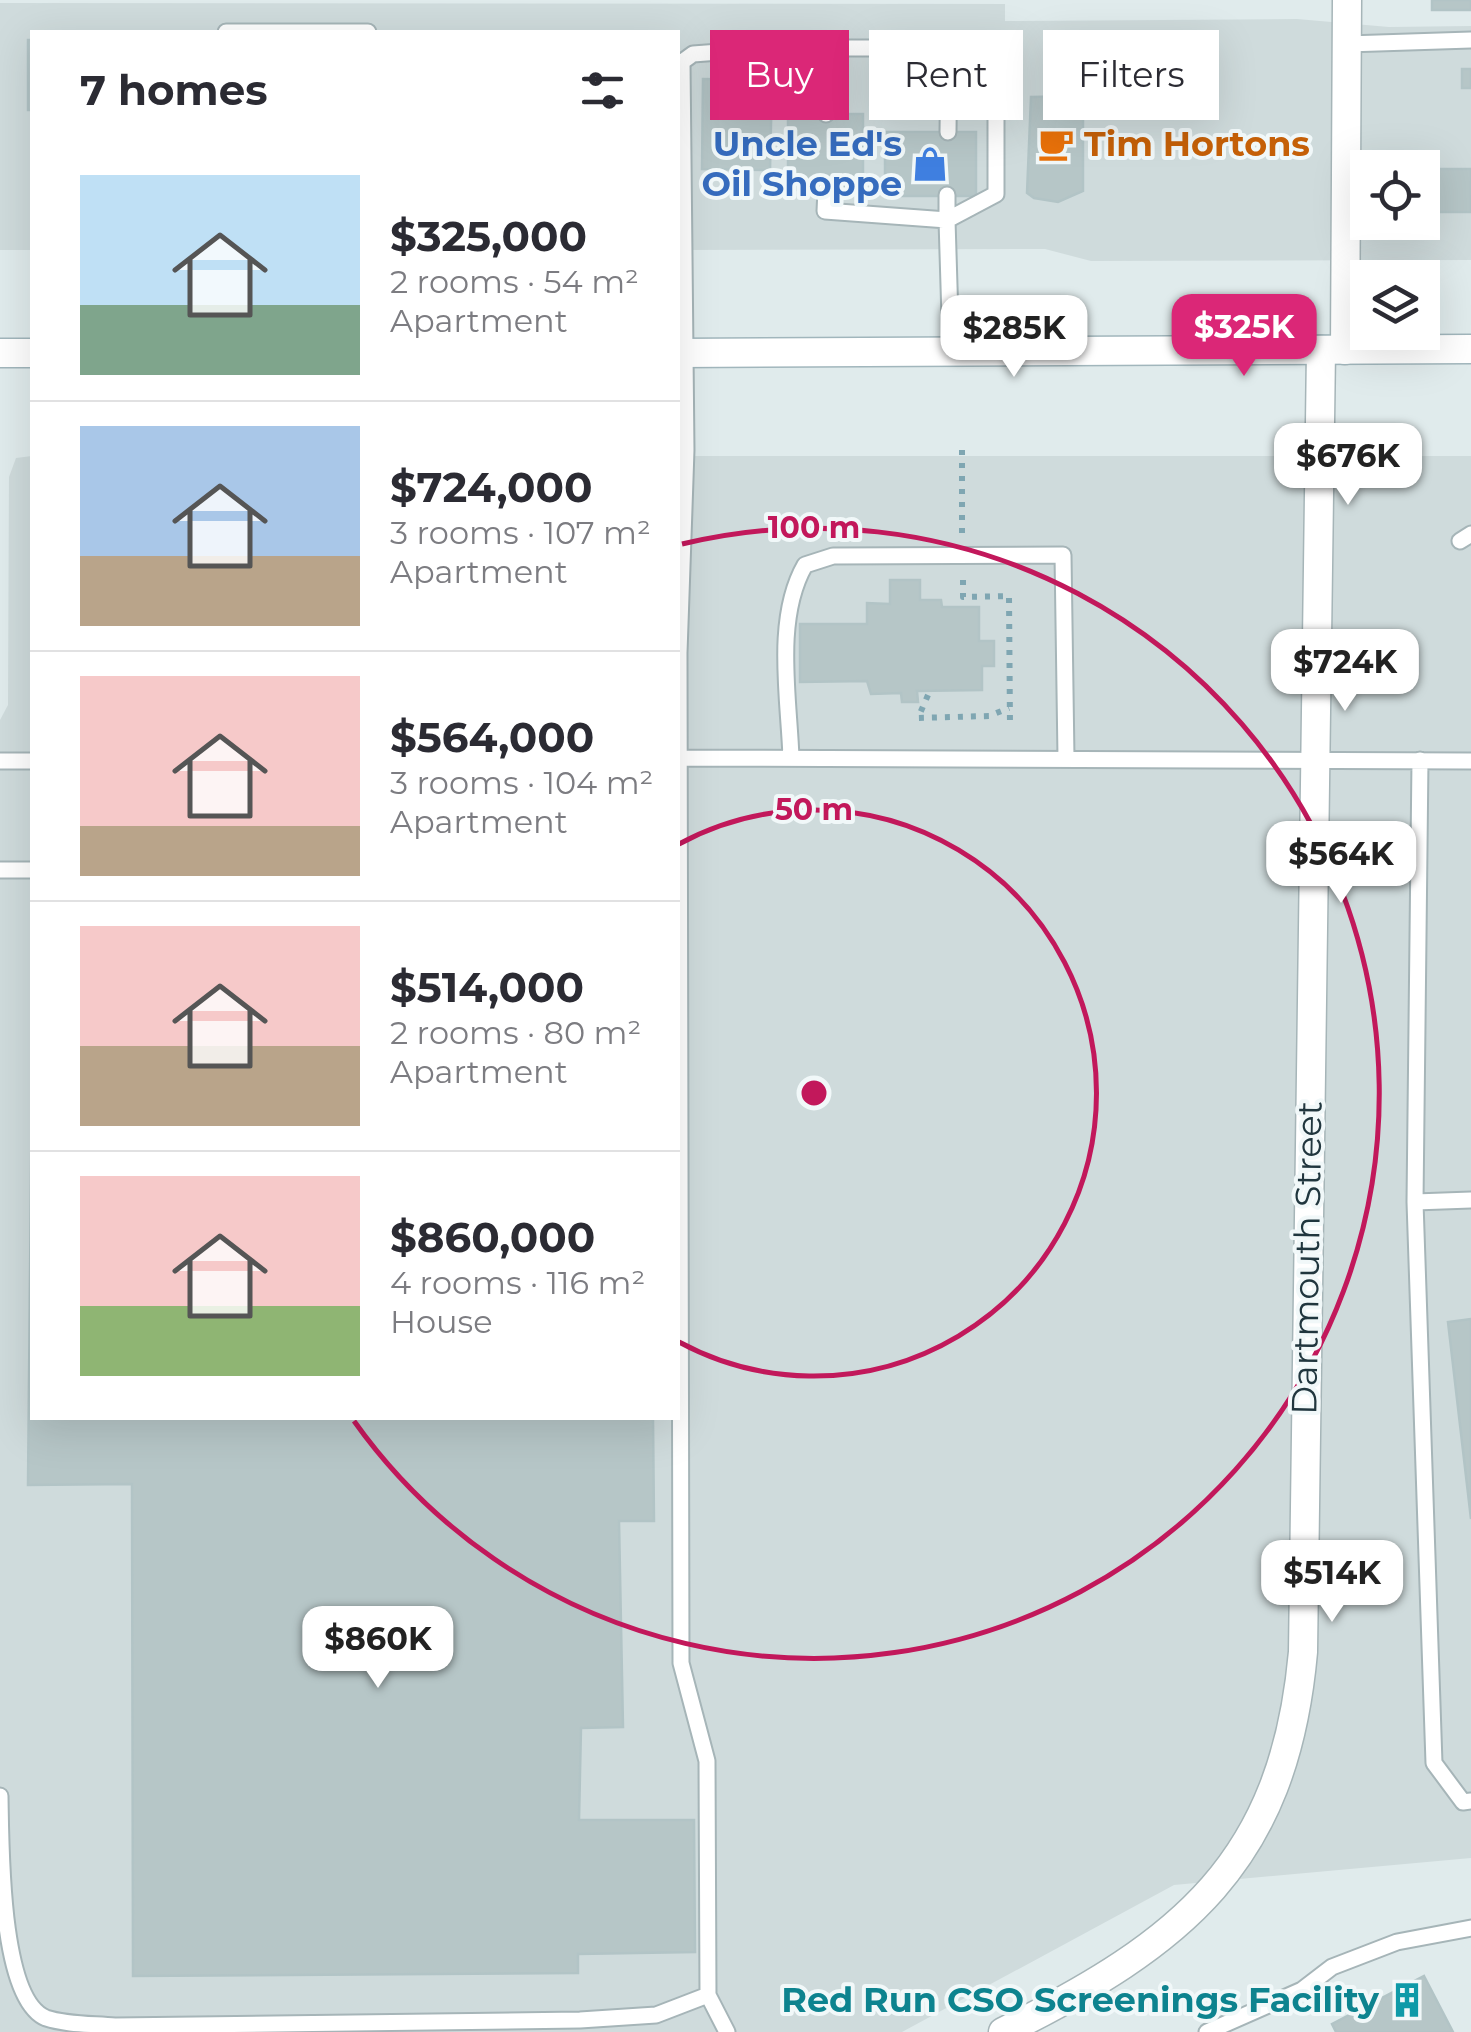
<!DOCTYPE html>
<html lang="en">
<head>
<meta charset="utf-8">
<style>
  :root { --surface:#fff; --page:#f7f7f7; --text:#2b2b33; --muted:#7c7c81; --line:#e1e1e2; --accent:#db2777 }
  body { margin:0; font-family:Montserrat,sans-serif; background:var(--page); color:var(--text); height:100vh; display:flex; flex-direction:column; font-size:38px; white-space:nowrap }
  * { box-sizing:border-box; margin:0 }
  p { font-size:32px; color:var(--muted) }
  .icon { flex:none; width:55px; height:55px; fill:none; stroke:currentColor; stroke-width:2; stroke-linecap:round; stroke-linejoin:round }
  .map { position:relative; flex:1; overflow:hidden }
  .side { position:absolute; left:30px; top:30px; width:650px; height:1390px; display:flex; flex-direction:column; background:var(--surface); border-radius:0px; box-shadow:0 10px 40px #0002 }
  .side>* { flex:none }
  .guide { position:absolute; left:710px; top:30px; width:610px; height:90px; display:flex; gap:20px }
  .tools { position:absolute; left:1350px; top:150px; display:grid; gap:20px }
  .tools a { display:grid; place-items:center; width:90px; height:90px; border-radius:0px; background:var(--surface); box-shadow:0 10px 40px #0002; font-size:50px }
  .price { position:absolute; translate:-50% -85px; padding:0 22px; border-radius:20px; background:#fff; color:#222; font-size:32px; line-height:65px; filter:drop-shadow(0 2px 5px #0008) }
  .price::after { content:''; position:absolute; left:50%; top:60px; width:30px; height:22px; margin-left:-15px; background:inherit; clip-path:polygon(0 0,100% 0,50% 100%) }
  .price.on { background:var(--accent); color:#fff }
  ul { padding:0; list-style:none }
  li { display:flex; align-items:center; gap:30px; height:250px; padding:0 50px }
  li+li { border-top:2px solid var(--line) }
  li span { display:grid; place-items:center; flex:none; width:280px; height:200px; border-radius:0px; color:#555 }
  li>.icon { margin-inline-start:auto }
  span .icon { width:120px; height:120px; fill:#fffc; stroke-width:1 }
  li b { font-size:42px }
  h2 { display:flex; justify-content:space-between; align-items:center; height:120px; padding:0 50px; font-size:42px }
  .tag { padding:0 35px; border-radius:0px; background:var(--surface); box-shadow:0 10px 40px #0002; font-size:35px; line-height:90px }
  .tag.on { background:var(--accent); color:#fff }
  .map>svg:first-child { display:block }
</style>
</head>
<body>
<div class="map">
<svg width="1471" height="2032" viewBox="0 0 1471 2032">
  <rect width="100%" height="100%" fill="#e0ebec"/>
  <!-- built -->
  <path fill="#cfdbdc" fill-rule="evenodd" d="M0,3L1005,4V21L1297,19L1389,27L1471,26V260L1091,261L1045,249L678,250V32H32V250H0ZM1368,168H1422V222H1368Z
    M32,456V1418H678V456H1471V1858L1174,1885L902,2032H0V720L8,705L9,477L16,458Z"/>
  <!-- building -->
  <path fill="#b6c6c7" stroke="#b2c4c6" stroke-width="2.5" d="M1432,0H1471V10H1432Z
    M28,40H32V110H28Z
    M1462,69H1471V88H1462Z
    M703,79L772,80L770,170L702,169Z
    M1083,96V191L1058,202L1034,198L1027,193L1031,97Z
    M788,114H863V189L788,190Z
    M885,132H976V196H885Z
    M1422,169H1471V212H1422Z
    M890,580H920V600H941L942,607H979V641H994V666H982V690L917,691L918,702H902L901,693L871,694L867,681L800,682V624H867V603L890,604Z
    M32,1072V1418H653L654,1521H619L623,1727L581,1728L579,1820H694L695,1952L578,1954V1973L133,1976L132,1484L28,1485Z
    M1471,1319V1519L1448,1322Z
    M1424,1976L1453,2032H1336L1332,2024Z"/>
  <g fill="none" stroke-linecap="round" stroke-linejoin="round">
    <defs>
      <path id="service" d="M226,32H368
        M1347,44L1471,40
        M826,114V48H996V194L947,220V195
        M948,132L949,49
        M826,190L825,211L947,220L951,351
        M1460,541L1471,534
        M678,758L1471,761
        M791,758C789,698 774,619 805,565L833,556L1063,555L1066,758
        M1420,760L1415,1202L1434,1763L1463,1802L1471,1801
        M0,761H32
        M0,870H32
        M1415,1202L1471,1200
        M0,1796C1,1849 0,1999 46,2018C67,2025 94,2024 115,2026L580,2020L656,2015L708,1995
        M727,2032L708,1995L707,1761L681,1663L679,653L686,450L682,62L693,54L759,49
        M1207,2032L1302,1990L1332,1967L1397,1942L1471,1928"/>
      <path id="minor" d="M1345,350L1347,0
        M1003,2032C1182,1943 1284,1863 1303,1652L1321,350"/>
      <path id="secondary" d="M0,353H32
        M678,353L1471,349"/>
    </defs>
    <!-- service casing -->
    <use href="#service" stroke="#a6b5b8" stroke-width="19"/>
    <!-- minor casing -->
    <use href="#minor" stroke="#a6b5b8" stroke-width="31"/>
    <!-- secondary casing -->
    <use href="#secondary" stroke="#a1b6bc" stroke-width="31"/>
    <!-- path -->
    <path stroke="#7fa6b2" stroke-width="6" stroke-dasharray="5 8" stroke-linecap="butt" d="M962,450V534
      M963,580V597L1009,596L1010,727
      M928,695L918,718L989,716L1009,708"/>
    <!-- service -->
    <use href="#service" stroke="#fff" stroke-width="15"/>
    <!-- minor -->
    <use href="#minor" stroke="#fff" stroke-width="28"/>
    <!-- secondary -->
    <use href="#secondary" stroke="#fff" stroke-width="28"/>
  </g>
  <!-- distance rings -->
  <g fill="none" stroke="#c2185b" stroke-width="5">
    <path d="M679 844A283 283 0 1 1 679 1342"/>
    <path d="M682 544A565 565 0 1 1 354 1421"/>
  </g>
  <!-- icons -->
  <defs>
    <symbol id="cafe-bare" viewBox="-9 -9 18 18"><path d="M-5.5-4.5H6V0H3Q3 3.5 0 3.5H-2.5Q-5.5 3.5-5.5 0ZM3-3.2v2h1.7v-2ZM-6 4.5H4V6H-6Z" fill="#e8710a" stroke="#f1f8f9" stroke-width="2.5" paint-order="stroke"/></symbol>
    <symbol id="shop-bare" viewBox="-9 -9 18 18"><path d="M-5-2.5h2.3a2.7 3.5 0 0 1 5.4 0H5L5.5 6h-11ZM-1.5-2.5h3a1.5 2.3 0 0 0-3 0Z" fill="#3f7fe0" stroke="#f1f8f9" stroke-width="2.5" paint-order="stroke"/></symbol>
    <symbol id="building-bare" viewBox="-9 -9 18 18"><path d="M-4-6H4V6H1V3H-1V6H-4ZM-2.5-4.3h1.7v1.8h-1.7ZM.8-4.3h1.7v1.8H.8ZM-2.5-1h1.7V.8h-1.7ZM.8-1h1.7V.8H.8Z" fill="#0f9aa8" stroke="#f1f8f9" stroke-width="2.5" paint-order="stroke"/></symbol>
  </defs>
  <g fill-rule="evenodd">
    <use href="#cafe-bare" x="1031" y="119" width="50" height="50"/>
    <use href="#shop-bare" x="905" y="139" width="50" height="50"/>
    <use href="#building-bare" x="1382" y="1975" width="50" height="50"/>
  </g>
  <g text-anchor="middle" stroke-width="8" stroke-linejoin="round" paint-order="stroke">
    <!-- shop labels -->
    <g font-size="35" font-weight="bold" fill="#366cbe" stroke="#f1f8f9" text-anchor="end">
      <text x="902" y="156">Uncle Ed's<tspan x="902" dy="40">Oil Shoppe</tspan></text>
    </g>
    <!-- food labels -->
    <g font-size="35" font-weight="bold" fill="#c56008" stroke="#f1f8f9" text-anchor="start">
      <text x="1084" y="156">Tim Hortons</text>
    </g>
    <!-- street labels -->
    <g font-size="35" fill="#20363e" stroke="#f1f8f9">
      <text transform="translate(1307 1258) rotate(-89)" y="12">Dartmouth Street</text>
    </g>
    <!-- culture labels -->
    <g font-size="35" font-weight="bold" fill="#0d838f" stroke="#f1f8f9" text-anchor="end">
      <text x="1379" y="2012">Red Run CSO Screenings Facility</text>
    </g>
  </g>
  <circle cx="814" cy="1093" r="15" fill="#c2185b" stroke="#f1f8f9" stroke-width="5"/>
  <g font-size="30" text-anchor="middle" font-weight="bold" fill="#c2185b" stroke="#f1f8f9" stroke-width="8" stroke-linejoin="round" paint-order="stroke">
    <text x="814" y="538">100 m</text>
    <text x="814" y="820">50 m</text>
  </g>
</svg>
<div class="tools">
<a><svg class="icon" aria-label="locate" viewBox="0 0 24 24"><circle cx="12" cy="12" r="6"/><path d="M12 2v4M12 18v4M2 12h4M18 12h4"/></svg></a>
<a><svg class="icon" aria-label="layers" viewBox="0 0 24 24"><path d="M12 4l9 5-9 5-9-5zM3 14l9 5 9-5"/></svg></a>
</div>
<b class="price on" style="left:1244px;top:379px">$325K</b>
<b class="price" style="left:1014px;top:380px">$285K</b>
<b class="price" style="left:1348px;top:508px">$676K</b>
<b class="price" style="left:1345px;top:714px">$724K</b>
<b class="price" style="left:1341px;top:906px">$564K</b>
<b class="price" style="left:1332px;top:1625px">$514K</b>
<b class="price" style="left:378px;top:1691px">$860K</b>
<div class="guide">
<a class="tag on">Buy</a>
<a class="tag">Rent</a>
<a class="tag">Filters</a>
</div>
<section class="side">
<h2>7 homes<svg class="icon" aria-label="filters" viewBox="0 0 24 24"><path d="M4 7h16M4 17h16"/><circle cx="9" cy="7" r="2"/><circle cx="15" cy="17" r="2"/></svg></h2>
<ul>
<li><span style="background:linear-gradient(#bfe0f5 65%,#7fa58c 0)"><svg class="icon" aria-label="home" viewBox="0 0 24 24"><path d="M3 11l9-7 9 7M6 9v11h12V9"/></svg></span><div><b>$325,000</b><p>2 rooms · 54 m²</p><p>Apartment</p></div></li>
<li><span style="background:linear-gradient(#a9c7e8 65%,#b9a48a 0)"><svg class="icon" aria-label="home" viewBox="0 0 24 24"><path d="M3 11l9-7 9 7M6 9v11h12V9"/></svg></span><div><b>$724,000</b><p>3 rooms · 107 m²</p><p>Apartment</p></div></li>
<li><span style="background:linear-gradient(#f6c9c9 75%,#b9a48a 0)"><svg class="icon" aria-label="home" viewBox="0 0 24 24"><path d="M3 11l9-7 9 7M6 9v11h12V9"/></svg></span><div><b>$564,000</b><p>3 rooms · 104 m²</p><p>Apartment</p></div></li>
<li><span style="background:linear-gradient(#f6c9c9 60%,#b9a48a 0)"><svg class="icon" aria-label="home" viewBox="0 0 24 24"><path d="M3 11l9-7 9 7M6 9v11h12V9"/></svg></span><div><b>$514,000</b><p>2 rooms · 80 m²</p><p>Apartment</p></div></li>
<li><span style="background:linear-gradient(#f6c9c9 65%,#8fb573 0)"><svg class="icon" aria-label="home" viewBox="0 0 24 24"><path d="M3 11l9-7 9 7M6 9v11h12V9"/></svg></span><div><b>$860,000</b><p>4 rooms · 116 m²</p><p>House</p></div></li>
</ul>
</section>
</div>
</body>
</html>
